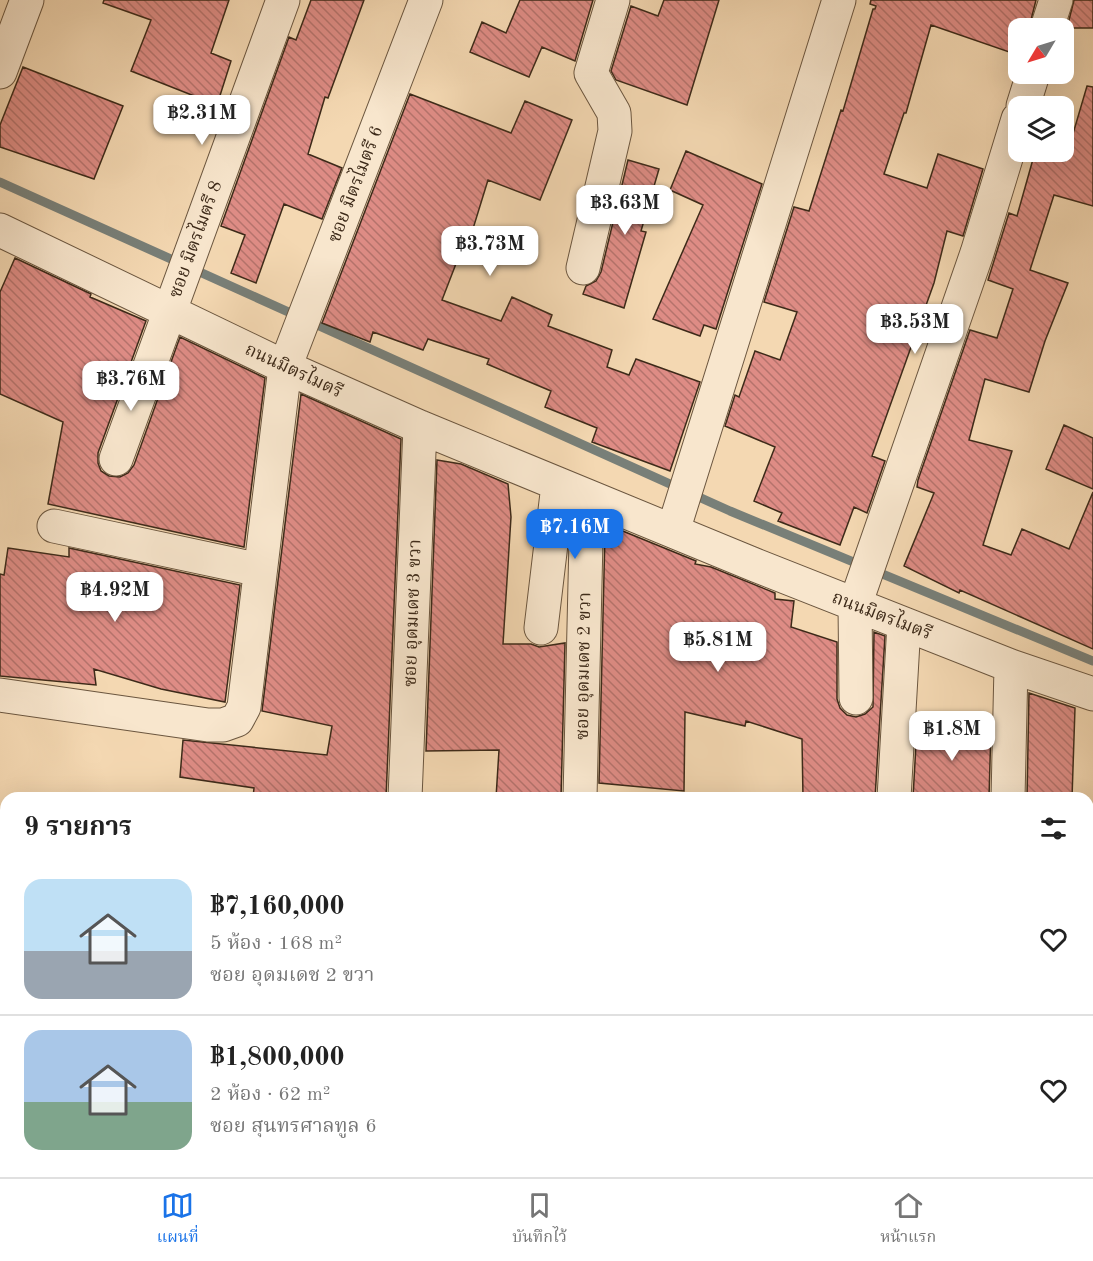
<!DOCTYPE html>
<html lang="th">
<head>
<meta charset="utf-8">
<style>
  :root { --surface:#fff; --page:#f6f6f6; --text:#222; --muted:#767676; --line:#e0e0e0; --accent:#1a73e8 }
  body { margin:0; font-family:"Old Standard TT","Noto Serif Thai",serif; background:var(--page); color:var(--text); height:100vh; display:flex; flex-direction:column; font-size:22px; white-space:nowrap }
  * { box-sizing:border-box; margin:0 }
  p { font-size:20px; color:var(--muted) }
  .icon { flex:none; width:33px; height:33px; fill:none; stroke:currentColor; stroke-width:2; stroke-linecap:round; stroke-linejoin:round }
  .map { position:relative; flex:1; overflow:hidden }
  .drawer { position:absolute; left:0px; top:792px; width:1094px; height:386px; display:flex; flex-direction:column; background:var(--surface); border-radius:18px 18px 0 0; box-shadow:0 6px 24px #0002 }
  .drawer>* { flex:none }
  .needle { width:39px; rotate:232deg }
  .tools { position:absolute; left:1008px; top:18px; display:grid; gap:12px }
  .tools a { display:grid; place-items:center; width:66px; height:66px; border-radius:12px; background:var(--surface); box-shadow:0 6px 24px #0002; font-size:30px }
  .price { position:absolute; translate:-50% -51px; padding:0 14px; border-radius:12px; background:#fff; color:#222; font-size:20px; line-height:39px; filter:drop-shadow(0 2px 3px #0008) }
  .price::after { content:''; position:absolute; left:50%; top:36px; width:18px; height:14px; margin-left:-9px; background:inherit; clip-path:polygon(0 0,100% 0,50% 100%) }
  .price.on { background:var(--accent); color:#fff }
  ul { padding:0; list-style:none }
  li { display:flex; align-items:center; gap:18px; height:150px; padding:0 24px }
  li+li { border-top:2px solid var(--line) }
  li span { display:grid; place-items:center; flex:none; width:168px; height:120px; border-radius:18px; color:#555 }
  li>.icon { margin-inline-start:auto }
  span .icon { width:72px; height:72px; fill:#fffc; stroke-width:1 }
  li b { font-size:26px }
  h2 { display:flex; justify-content:space-between; align-items:center; height:72px; padding:0 24px; font-size:26px }
  .tab-bar { display:flex; justify-content:space-around; align-items:center; height:84px; border-top:2px solid var(--line); background:var(--surface); font-size:16px; color:var(--muted) }
  .tab-bar a { display:grid; justify-items:center; gap:3px }
  .tab-bar .on { color:var(--accent) }
  .map>svg:first-child { display:block }
</style>
</head>
<body>
<div class="map">
<svg width="1093" height="1177" viewBox="0 0 1093 1177">
  <defs>
    <pattern id="building-back-hatch" width="6" height="6" patternUnits="userSpaceOnUse" patternTransform="scale(1.5)"><rect width="6" height="6" fill="#de8c85"/><path d="M-1 5l2 2M0 0l6 6M5-1l2 2" fill="none" stroke="#b5736c"/></pattern>
  </defs>
  <rect width="100%" height="100%" fill="#f4d8b2"/>
  <filter id="stains"><feTurbulence type="fractalNoise" baseFrequency=".00333" numOctaves="4"/><feColorMatrix values="0 0 0 0 .2 0 0 0 0 .09 0 0 0 0 .02 0 0 0 .5 -.17"/></filter>
  <radialGradient id="worn" r=".72"><stop offset=".6" stop-color="#630" stop-opacity="0"/><stop offset="1" stop-color="#630" stop-opacity=".3"/></radialGradient>
  <g fill="none" stroke-linecap="round" stroke-linejoin="round">
    <!-- stream -->
    <path stroke="#787f78" stroke-width="9" d="M0,182L730,511L1093,661"/>
  </g>
  <!-- building -->
  <path fill="url(#building-back-hatch)" stroke="#3d2a19" stroke-width="1.5" d="M104,0H229L211,53L231,61L217,105L131,71L151,20L103,3Z
    M311,0H364L328,98L325,97L308,154L342,168L322,219L284,204L256,283L231,273L245,235L221,226L289,37L296,40Z
    M520,0H593L575,61L542,47L529,77L470,52L482,22L506,33Z
    M664,0H719L687,105L616,80L611,71L631,6L658,16Z
    M871,0H1036L1029,28H1018V55L931,25L906,113H904L884,174L927,188L938,154L983,169L963,236L947,231L934,283L872,456L885,461L867,513L854,507L840,545L778,521L782,513L754,501L775,447L725,426L735,395L739,397L755,351L780,360L797,312L764,302L794,207L809,211L841,110L843,111L873,9H875L876,6L870,4Z
    M1074,0H1093V28H1067Z
    M23,67L123,106L94,179L0,147V125Z
    M1087,86L1093,87V206L1054,195L1030,270L1068,283L1045,341L1029,392L985,379L969,440L1012,451L983,545L1011,555L1022,529L1069,549L1093,492V649L960,590L959,593L904,566L934,493L917,487L918,480L970,330L997,338L1013,289L988,280L1009,213L1017,216L1035,152L1065,161Z
    M410,94L511,133L525,101L572,120L540,200L488,180L468,245L464,243L442,300L501,321L512,297L552,315L548,326L612,350L607,367L629,375L636,359L700,382L670,471L592,442L597,428L545,407L551,391L487,364L489,359L428,339L423,350L373,332L370,342L322,323Z
    M686,151L762,184L716,329L704,325L700,336L653,319L703,205L670,190Z
    M628,160L659,169L641,231L646,232L624,308L583,294L586,286L596,281L601,272Z
    M15,258L91,294L90,297L146,321L98,453V463L101,471L109,476L120,477L128,473L134,465L180,337L265,378L244,547L48,504L63,422L0,394V292Z
    M301,394L401,439L386,798H253L254,788L180,777L183,740L327,755L332,726L262,711Z
    M1064,425L1093,438V489L1046,469Z
    M437,460L461,464L508,484L511,517L503,644H531L539,647L565,643L561,798H496L499,750L426,751Z
    M608,525L696,561L695,564L711,567L775,593V599L794,601L791,627L837,642V699L840,708L847,715L856,717L865,714L873,707L874,632L885,636L875,798H803L802,739L746,721L745,726L685,712L684,791L599,783L605,533Z
    M8,548L69,557V548L240,585L225,702L161,689L94,669L96,685L0,676V574L4,575Z
    M1029,693L1075,708L1072,798H1027Z
    M917,726L991,727L989,798H913Z"/>
  <g fill="none" stroke-linecap="round" stroke-linejoin="round">
    <defs>
      <path id="minor" d="M1047,28L1056,0
        M0,72L27,0
        M1023,106L1033,74
        M0,230L285,367L420,427L755,565L1011,666L1093,694
        M583,268L615,131L614,113L591,73L613,0
        M116,459L283,0
        M54,526L260,570
        M673,531L839,0
        M541,628L558,485
        M0,695L208,725H223L237,720L244,707L285,367L426,0
        M856,698L855,605L977,253L1018,119
        M405,798L420,427
        M580,798L587,497
        M894,798L904,624
        M1008,798L1011,666
        M1088,927L1093,926
        M0,996L6,997
        M1088,1023L1093,1024
        M0,1177L6,1132
        M203,1177V1172
        M387,1177V1172
        M571,1177V1172
        M795,1177V1172
        M999,1177L1000,1172"/>
    </defs>
    <!-- minor casing -->
    <use href="#minor" stroke="#6b563f" stroke-width="35"/>
    <!-- minor -->
    <use href="#minor" stroke="#f8e6cd" stroke-width="33"/>
  </g>
  <g text-anchor="middle" stroke-width="4.5" stroke-linejoin="round" paint-order="stroke">
    <!-- street labels -->
    <g font-size="18" fill="#3d2a19" stroke="#f8e6cd">
      <text transform="translate(355 184) rotate(-69)" y="6">ซอย มิตรไมตรี 6</text>
      <text transform="translate(195 239) rotate(-70)" y="6">ซอย มิตรไมตรี 8</text>
      <text transform="translate(294 370) rotate(25)" y="6">ถนนมิตรไมตรี</text>
      <text transform="translate(412 613) rotate(-88)" y="6">ซอย อุดมเดช 3 ขวา</text>
      <text transform="translate(882 615) rotate(21)" y="6">ถนนมิตรไมตรี</text>
      <text transform="translate(583 666) rotate(-89)" y="6">ซอย อุดมเดช 2 ขวา</text>
    </g>
  </g>
  <rect width="100%" height="100%" filter="url(#stains)"/>
  <rect width="100%" height="100%" fill="url(#worn)"/>
</svg>
<div class="tools">
<a><svg class="needle" viewBox="-14 -14 28 28"><path d="M0-13l5 13h-10z" fill="#e53935"/><path d="M0 13l5-13h-10z" fill="#767676"/></svg></a>
<a><svg class="icon" aria-label="layers" viewBox="0 0 24 24"><path d="M12 4l9 5-9 5-9-5zM3 14l9 5 9-5"/></svg></a>
</div>
<b class="price" style="left:202px;top:146px">฿2.31M</b>
<b class="price" style="left:625px;top:236px">฿3.63M</b>
<b class="price" style="left:490px;top:277px">฿3.73M</b>
<b class="price" style="left:915px;top:355px">฿3.53M</b>
<b class="price" style="left:131px;top:412px">฿3.76M</b>
<b class="price on" style="left:575px;top:560px">฿7.16M</b>
<b class="price" style="left:115px;top:623px">฿4.92M</b>
<b class="price" style="left:718px;top:673px">฿5.81M</b>
<b class="price" style="left:952px;top:762px">฿1.8M</b>
<section class="drawer">
<h2>9 รายการ<svg class="icon" aria-label="filters" viewBox="0 0 24 24"><path d="M4 7h16M4 17h16"/><circle cx="9" cy="7" r="2"/><circle cx="15" cy="17" r="2"/></svg></h2>
<ul>
<li><span style="background:linear-gradient(#bfe0f5 60%,#9aa5b1 0)"><svg class="icon" aria-label="home" viewBox="0 0 24 24"><path d="M3 11l9-7 9 7M6 9v11h12V9"/></svg></span><div><b>฿7,160,000</b><p>5 ห้อง · 168 m²</p><p>ซอย อุดมเดช 2 ขวา</p></div><svg class="icon" aria-label="heart" viewBox="0 0 24 24"><path d="M12 20l-8-8c-3-5 5-10 8-4 3-6 11-1 8 4z"/></svg></li>
<li><span style="background:linear-gradient(#a9c7e8 60%,#7fa58c 0)"><svg class="icon" aria-label="home" viewBox="0 0 24 24"><path d="M3 11l9-7 9 7M6 9v11h12V9"/></svg></span><div><b>฿1,800,000</b><p>2 ห้อง · 62 m²</p><p>ซอย สุนทรศาลทูล 6</p></div><svg class="icon" aria-label="heart" viewBox="0 0 24 24"><path d="M12 20l-8-8c-3-5 5-10 8-4 3-6 11-1 8 4z"/></svg></li>
</ul>
</section>
</div>
<nav class="tab-bar">
<a class="on"><svg class="icon" aria-label="map" viewBox="0 0 24 24"><path d="M3 6l6-2 6 2 6-2v14l-6 2-6-2-6 2zM9 4v14M15 6v14"/></svg>แผนที่</a>
<a><svg class="icon" aria-label="saved" viewBox="0 0 24 24"><path d="M7 4h10v16l-5-4-5 4z"/></svg>บันทึกไว้</a>
<a><svg class="icon" aria-label="home" viewBox="0 0 24 24"><path d="M3 11l9-7 9 7M6 9v11h12V9"/></svg>หน้าแรก</a>
</nav>
</body>
</html>
